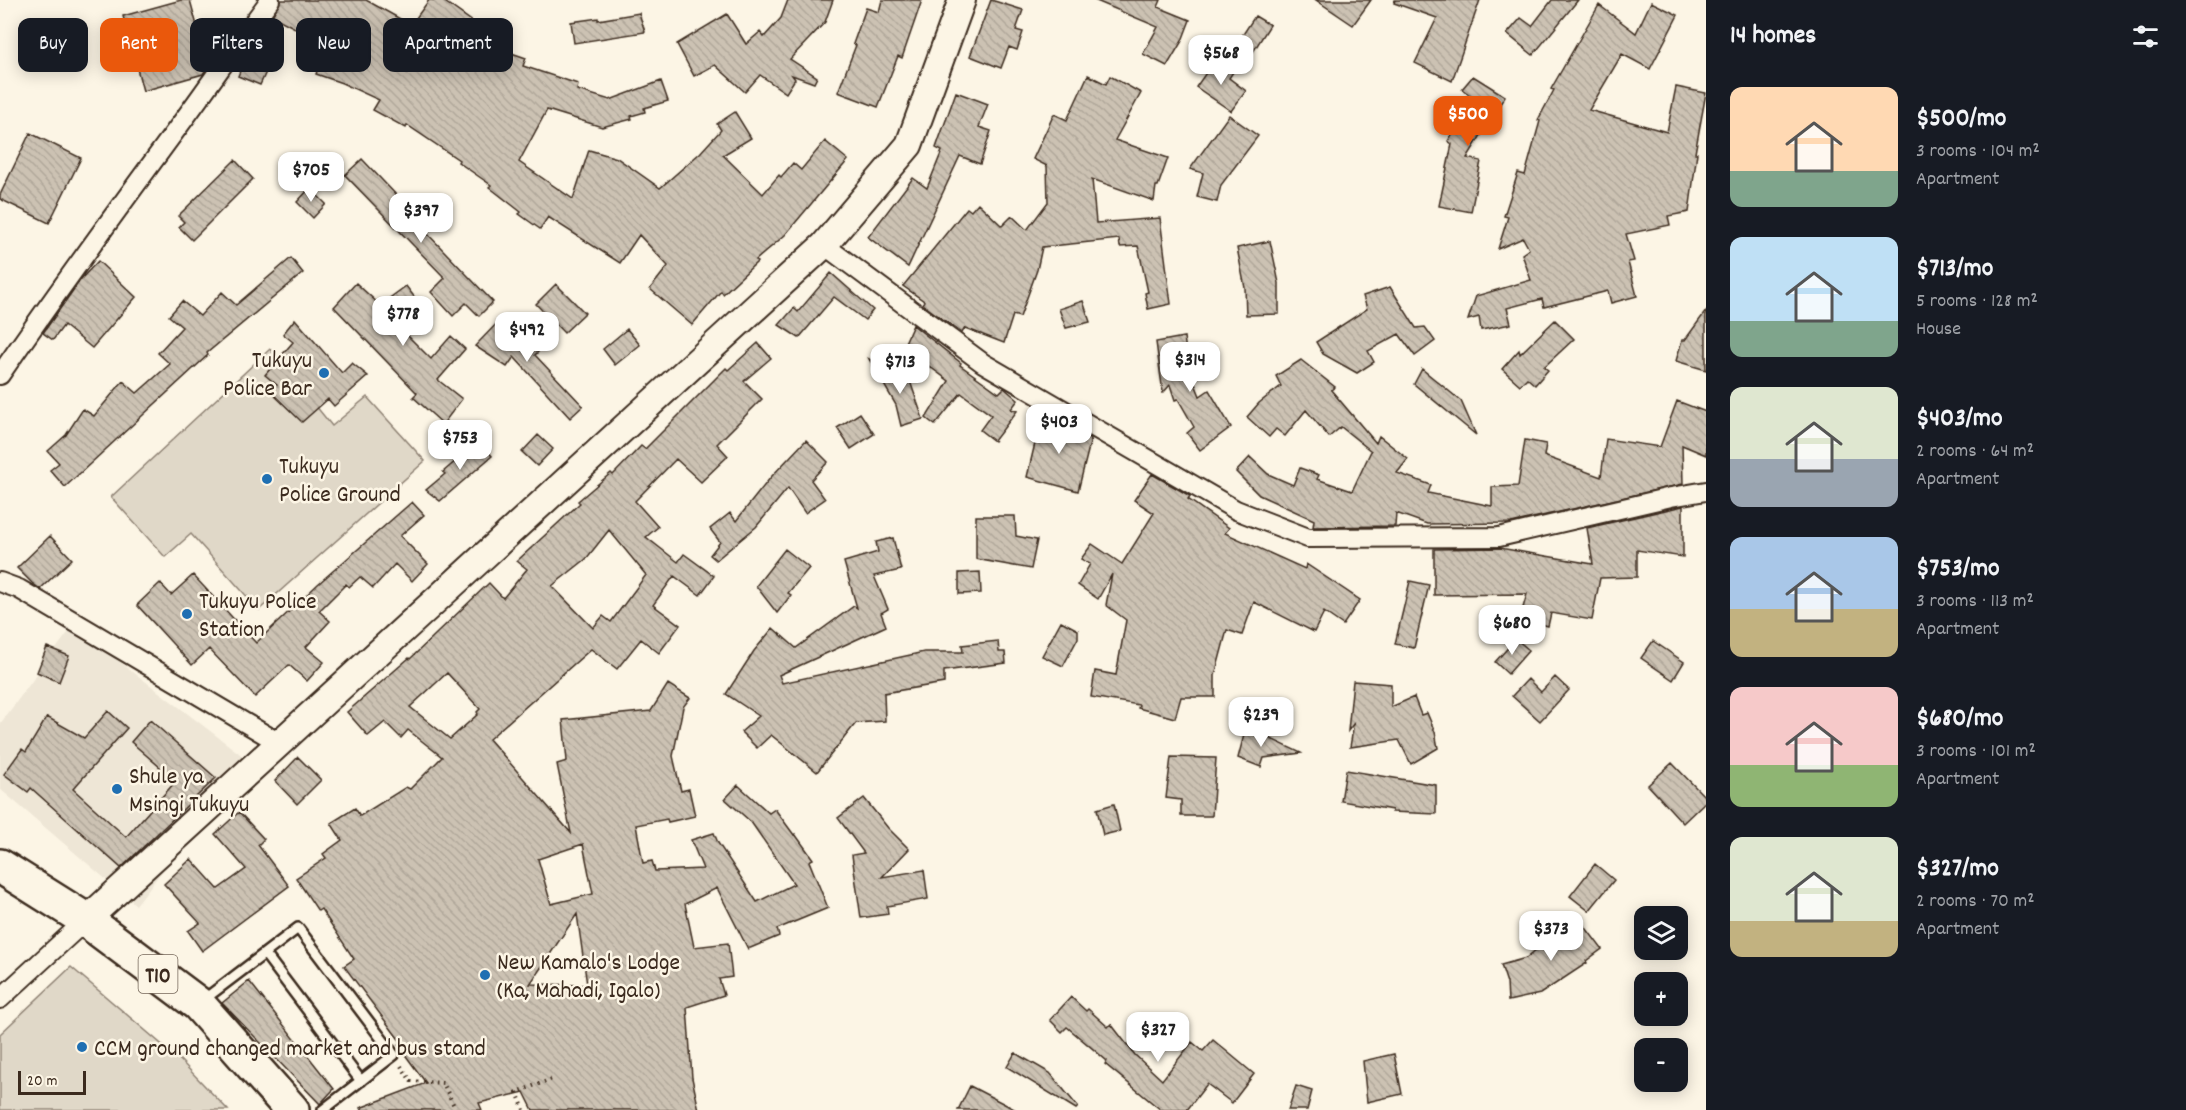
<!DOCTYPE html>
<html lang="en">
<head>
<meta charset="utf-8">
<style>
  :root { --surface:#171b24; --page:#242831; --text:#f1f3f6; --muted:#9ea1a6; --accent:#ea580c }
  body { margin:0; font-family:Dekko,sans-serif; background:var(--page); color:var(--text); height:100vh; display:flex; flex-direction:column; font-size:22px; white-space:nowrap }
  * { box-sizing:border-box; margin:0 }
  p { font-size:20px; color:var(--muted) }
  .icon { flex:none; width:33px; height:33px; fill:none; stroke:currentColor; stroke-width:2; stroke-linecap:round; stroke-linejoin:round }
  .map { position:relative; flex:1; overflow:hidden }
  .details { display:flex; flex-direction:column; background:var(--surface); width:480px }
  .details>* { flex:none }
  .hud { position:absolute; left:18px; top:18px; width:570px; height:54px; display:flex; gap:12px }
  .fabs { position:absolute; left:1634px; top:906px; display:grid; gap:12px }
  .fabs a { display:grid; place-items:center; width:54px; height:54px; border-radius:12px; background:var(--surface); box-shadow:0 3px 15px #0003; font-size:30px }
  .scale { position:absolute; left:18px; bottom:15px; width:68px; box-sizing:border-box; padding-left:6px; border:3px solid #3b2a1e; border-top:0; font-size:16px; line-height:21px; white-space:nowrap; color:#3b2a1e; -webkit-text-stroke:4px #fcf5e5; paint-order:stroke }
  .price { position:absolute; translate:-50% -51px; padding:0 14px; border-radius:12px; background:#fff; color:#222; font-size:20px; line-height:39px; filter:drop-shadow(0 2px 3px #0008) }
  .price::after { content:''; position:absolute; left:50%; top:36px; width:18px; height:14px; margin-left:-9px; background:inherit; clip-path:polygon(0 0,100% 0,50% 100%) }
  .price.on { background:var(--accent); color:#fff }
  ul { padding:0; list-style:none }
  li { display:flex; align-items:center; gap:18px; height:150px; padding:0 24px }
  li span { display:grid; place-items:center; flex:none; width:168px; height:120px; border-radius:12px; color:#555 }
  li>.icon { margin-inline-start:auto }
  span .icon { width:72px; height:72px; fill:#fffc; stroke-width:1 }
  li b { font-size:26px }
  h2 { display:flex; justify-content:space-between; align-items:center; height:72px; padding:0 24px; font-size:26px }
  .tag { padding:0 21px; border-radius:12px; background:var(--surface); box-shadow:0 3px 15px #0003; font-size:21px; line-height:54px }
  .tag.on { background:var(--accent); color:#fff }
  main { display:flex; flex:1; min-height:0 }
  .map>svg:first-child { display:block }
</style>
</head>
<body>
<main>
<div class="map">
<svg width="1706" height="1110" viewBox="0 0 1706 1110">
  <defs>
    <pattern id="building-back-hatch" width="6" height="6" patternUnits="userSpaceOnUse" patternTransform="scale(1.5)"><rect width="6" height="6" fill="#ccc2b3"/><path d="M-1 5l2 2M0 0l6 6M5-1l2 2" fill="none" stroke="#b0a79a"/></pattern>
  </defs>
  <rect width="100%" height="100%" fill="#fcf5e5"/>
  <filter id="ink" filterUnits="userSpaceOnUse"><feTurbulence type="fractalNoise" baseFrequency=".0167" numOctaves="2"/><feDisplacementMap in="SourceGraphic" scale="12" xChannelSelector="R" yChannelSelector="G"/><feConvolveMatrix kernelMatrix="1 2 1 2 8 2 1 2 1" color-interpolation-filters="sRGB"/></filter>
  <g filter="url(#ink)">
    <!-- built -->
    <path fill="#eee6d6" d="M73,626L248,760L136,905L0,789V724Z"/>
    <!-- garden -->
    <path fill="#e0d8c8" stroke="#8e8173" stroke-width="1.5" d="M270,349L332,426L367,397L425,461L259,610L191,534L165,557L111,497Z
      M71,967L180,1060L228,1110H0V1034Z"/>
    <!-- building -->
    <path fill="url(#building-back-hatch)" stroke="#3b2a1e" stroke-width="1.5" fill-rule="evenodd" d="M181,0H190L208,66L203,74L143,91L123,16Z
      M281,0H366L411,25L429,0H442L477,25L468,38L526,58L523,66L578,84L577,90L610,100L661,81L668,101L644,108L645,112L631,116L632,119L602,127L547,110L519,162L573,199L589,150L617,158L660,188L700,153L721,130L717,124L735,112L751,138L723,155L763,194L779,175L781,177L793,163L801,170L825,141L848,160L785,235L756,260L757,262L723,294L721,291L692,325L650,289L668,266L639,235L620,263L548,217L540,229L519,214L521,212L489,187L491,185L458,162L459,160L407,125L406,128L373,110L379,100L342,83L316,74L326,44L272,16Z
      M788,0H833L825,22L790,59L817,77L814,83L792,75L795,79L786,93L760,75L745,92L715,65L694,76L677,44L727,14L746,44L760,32L764,37L781,18Z
      M882,0H922L902,58L898,56L878,107L838,92L856,45L853,44L866,8L879,12Z
      M991,0L1023,10L1016,30L1023,32L1017,50L1009,47L1001,68L970,56Z
      M1094,0H1161L1158,7L1190,20L1182,41L1167,66L1143,54L1158,27Z
      M1316,0H1371L1353,25Z
      M1395,0H1480L1452,81L1415,63L1437,18L1394,3Z
      M1552,0H1578L1533,55L1507,34L1521,18L1532,26Z
      M1651,2L1678,15L1650,69L1622,54L1589,110L1667,132L1676,87L1706,93L1695,153H1697L1689,212L1668,216L1670,225L1626,234L1634,261L1628,262L1637,296L1611,303L1608,291L1544,307L1542,299L1507,308L1511,324L1481,330L1479,317L1468,320L1476,296L1531,280L1522,254L1529,249L1523,238L1498,249L1508,217L1504,216L1518,173L1525,175L1540,121L1538,120L1554,90L1551,89L1599,5L1636,33Z
      M639,13L645,32L574,43L571,22L598,18V20Z
      M1255,16L1270,25L1253,52L1238,42Z
      M249,49L272,59L260,85L238,76Z
      M1215,60L1233,72L1229,78L1246,91L1231,111L1196,87Z
      M1088,75L1106,84L1110,76L1141,93L1115,140L1168,158L1158,186H1156L1154,201L1092,179L1096,223L1160,218L1171,304L1148,309L1145,293L1148,292L1138,246L1120,247L1119,239L1042,247L1037,270L1020,317L1013,315L1004,343L965,328L962,333L922,304L924,301L903,286L967,208L971,211L978,203L1002,226L1012,216L1027,230L1048,202L1047,166L1033,159L1054,114L1067,120Z
      M1473,76L1505,96L1467,158L1481,161L1471,212L1439,206L1452,144L1448,141L1474,98L1462,89Z
      M956,92L988,104L979,127L991,131L980,164L960,156L908,267L868,237L913,178L927,188L942,151L936,148Z
      M1229,115L1258,136L1221,185L1217,202L1197,197L1203,173L1190,169Z
      M30,133L81,158L49,223L0,199V195Z
      M362,159L400,199L397,202L493,302L479,316L466,303L453,316L431,292L445,278L345,175Z
      M235,160L253,179L192,240L179,227L184,222L178,216Z
      M310,188L326,204L313,218L297,202Z
      M1270,241L1279,283V314L1246,315L1245,288L1237,248Z
      M291,258L303,273L207,353L208,355L65,487L50,470L59,463L48,451L66,435L83,409L94,416L123,381L137,393L170,364L158,353L182,327L169,316L182,301L200,316L222,292L236,305Z
      M98,261L136,297L92,348L64,325L53,340L43,333L81,279Z
      M831,273L873,310L865,320L834,297L799,338L779,325L794,308L798,312Z
      M356,283L380,305L406,286L419,303L393,321L431,359L451,336L465,349L438,380L462,399L443,424L413,397L417,393L334,307Z
      M556,284L585,313L564,333L536,304Z
      M1390,287L1416,328L1425,327L1435,341L1415,356L1399,334L1368,351L1374,362L1357,373L1323,354L1316,342L1367,309L1363,296Z
      M1083,301L1090,322L1066,328L1059,309Z
      M1706,311V370L1676,361L1682,340H1685Z
      M502,318L538,352L535,355L583,406L570,418L514,357L507,367L475,346Z
      M295,319L342,373L352,363L368,376L334,406L328,399L302,422L271,392L277,385L265,375L293,342L283,334Z
      M1555,320L1574,339L1544,367L1548,370L1535,385L1527,378L1520,385L1502,369L1519,350L1520,354Z
      M913,325L961,363L960,365L999,393L1004,388L1018,400L1011,409L1017,411L994,441L980,430L991,415L961,393L935,425L926,418L949,381L903,347Z
      M627,329L640,345L615,365L603,349Z
      M1184,337L1188,366L1200,396L1209,390L1231,427L1200,450L1187,433L1194,427L1178,399L1175,400L1170,385L1163,393L1156,342Z
      M758,343L771,358L744,381L762,399L717,444L728,456L701,482L676,459L635,501L658,527L646,537L678,562L684,554L714,576L700,595L674,576L653,605L680,625L659,653L641,639L617,669L591,649L489,739L571,833L557,764L567,761L563,720L651,711L668,684L690,698L683,707L673,756L681,791L689,789L695,816L668,822L667,819L636,825L643,863L652,861L655,871L703,869L691,840L714,833L718,843L757,902L794,884L751,822L725,799L738,785L769,813L775,809L794,835L795,834L813,859L809,861L828,908L777,929L779,936L748,949L717,888L685,904L694,947L728,943L732,977L719,979L724,995L687,1007L692,1078L699,1110H533L524,1092L479,1103L482,1110H361L360,1108L426,1083L398,1045L401,1042L344,966L354,959L321,909L318,911L296,878L326,858L323,854L342,840L331,823L355,808L360,816L406,787L410,789L442,757L408,730L401,738L385,722L368,736L347,712L409,658L410,659L489,583L503,598L527,569L517,561L580,503L578,501L611,473L613,475L641,446L645,449L726,368L728,370ZM609,530L646,575L611,622L603,616L593,628L552,586L586,559ZM447,673L480,709L477,712L478,714L450,739L410,707ZM583,844L593,894L551,904L538,859ZM577,914L587,985L530,984Z
      M869,359L910,381L923,419L901,426L896,405Z
      M1301,360L1335,387L1331,390L1376,443L1379,436L1408,459L1397,473L1431,485L1428,493L1492,506V487L1518,486L1525,440L1546,444L1544,456L1601,477L1606,439L1660,447L1677,401L1706,412V455L1682,445L1683,484L1511,523L1427,524L1396,513L1395,526L1313,527L1314,520L1259,495L1236,472L1250,457L1268,474L1293,485L1300,468L1319,475L1317,479L1352,491L1371,451L1341,427L1329,437L1306,410L1285,436L1276,429L1269,437L1247,417L1259,403L1281,386L1276,376Z
      M1422,369L1461,401L1476,435L1414,384Z
      M860,413L874,434L851,449L837,428Z
      M1041,418L1071,427L1091,439L1078,491L1027,477Z
      M538,435L553,449L537,466L522,452Z
      M806,440L828,462L811,480L825,499L805,513L788,488L756,527L716,560L710,555L720,542L710,529L730,513L736,521L771,477Z
      M479,441L492,456L440,501L426,490L445,474L443,472Z
      M1152,474L1190,496L1188,499L1229,528L1225,533L1305,569L1306,564L1360,600L1343,625L1324,612L1314,632L1254,602L1242,635L1227,630L1215,675V697H1181L1175,718L1138,708L1139,705L1091,697L1095,671L1116,675L1126,620L1106,605L1112,574L1098,599L1078,585L1090,564L1081,559L1092,544L1122,564L1154,513L1134,500Z
      M412,502L424,515L400,536L428,564L412,581L395,564L373,588L360,577L349,587L346,584L319,611L330,621L306,647L324,662L307,681L289,665L255,697L209,649L192,665L137,605L160,583L171,595L193,575L256,643L318,584Z
      M1683,506V557L1637,550V577L1600,578L1592,620L1551,613L1548,626L1520,618L1527,594L1434,595V549L1500,548L1593,564L1587,528Z
      M976,516H1015L1016,536L1037,540L1031,569L976,559Z
      M50,536L72,559L40,589L32,583L17,568Z
      M893,538L901,570L874,576L888,609L881,613L886,626L779,675L782,683L924,652H963L962,645L998,641L999,652H1005L1006,663L944,671V683L884,693L885,721L856,723L817,772L771,735L757,748L741,732L759,716L726,694L754,651L773,628L796,648L854,606L857,608L844,562L878,552L876,542Z
      M785,549L809,568L788,593L791,595L777,613L756,586Z
      M980,572L981,593L959,594V573Z
      M1410,581L1429,585L1414,648L1395,644Z
      M1061,621L1078,630V638L1063,666L1042,656Z
      M1516,639L1529,650L1508,674L1495,662Z
      M1653,641L1684,662L1673,680L1641,658Z
      M47,647L69,656L59,682L37,672Z
      M1555,677L1569,690L1540,721L1512,696L1528,679L1541,692Z
      M1353,681L1391,684V707L1414,697L1421,715L1427,713L1435,732L1438,748L1411,764L1399,740L1350,747L1354,723L1348,731Z
      M108,711L127,728L73,789L126,837L176,781L131,742L150,720L216,778L121,868L31,788L28,792L4,774L22,749L26,752L47,717L84,738Z
      M1246,727L1301,753L1264,758L1261,767L1238,758Z
      M298,757L321,780L297,804L275,781Z
      M1171,757L1216,758L1212,816H1181V800L1166,798Z
      M1672,763L1706,798V801L1683,823L1648,785Z
      M1346,770L1436,785V814L1392,812V810L1341,801Z
      M864,798L888,828L909,849L882,877L924,870L928,899L887,906L888,914L861,918L852,855L864,853L838,818Z
      M1114,804L1120,831L1103,835L1097,809Z
      M239,812L264,839L258,845L289,886L202,951L188,931L200,923L164,884L191,859L218,889L246,869L215,834Z
      M1595,864L1614,880L1589,911L1570,896Z
      M1577,916L1602,949L1586,961L1587,963L1540,994L1508,1001L1507,983L1501,965L1526,958Z
      M249,981L334,1089L320,1104L222,1003Z
      M1071,997L1086,1011L1088,1009L1108,1027L1111,1024L1135,1055L1162,1080L1192,1042L1203,1051L1213,1040L1254,1074L1232,1103L1207,1084L1187,1110H1161L1105,1064L1107,1061L1067,1027L1062,1032L1050,1020Z
      M1015,1053L1050,1073L1078,1107L1076,1109L1007,1067Z
      M1394,1054L1402,1094L1367,1102L1363,1061Z
      M970,1086L1016,1110H958Z
      M1296,1086L1312,1091L1307,1110H1288Z"/>
    <g fill="none" stroke-linecap="round" stroke-linejoin="round">
      <defs>
        <path id="lane" d="M265,954L361,1081
          M202,1001L298,928L394,1055L323,1110"/>
        <path id="street" d="M824,245L983,363L1236,510L1308,538L1499,537L1671,497L1706,491
          M0,375C59,289 120,206 182,122C212,81 240,40 270,0
          M0,582L19,589L281,744
          M0,999L86,920"/>
        <path id="secondary" d="M86,920L824,245L909,145L962,0"/>
        <path id="highway" d="M0,866L86,920L198,1004L292,1110"/>
      </defs>
      <!-- lane casing -->
      <use href="#lane" stroke="#3b2a1e" stroke-width="14"/>
      <!-- street casing -->
      <use href="#street" stroke="#3b2a1e" stroke-width="22"/>
      <!-- secondary casing -->
      <use href="#secondary" stroke="#3b2a1e" stroke-width="30"/>
      <!-- highway casing -->
      <use href="#highway" stroke="#3b2a1e" stroke-width="38"/>
      <!-- path -->
      <path stroke="#3b2a1e" stroke-width="4" stroke-dasharray="1.5 4.5" stroke-linecap="butt" d="M401,1066L411,1081L443,1083L456,1110
        M524,1110L517,1092L555,1078"/>
      <!-- lane -->
      <use href="#lane" stroke="#fcf5e5" stroke-width="9"/>
      <!-- street -->
      <use href="#street" stroke="#fcf5e5" stroke-width="18"/>
      <!-- secondary -->
      <use href="#secondary" stroke="#fcf5e5" stroke-width="26"/>
      <!-- highway -->
      <use href="#highway" stroke="#fcf5e5" stroke-width="33"/>
    </g>
  </g>
  <!-- markers -->
  <g fill="#1f6fb2" stroke="#fcf5e5" stroke-width="2">
    <circle cx="324" cy="373" r="6"/>
    <circle cx="267" cy="479" r="6"/>
    <circle cx="187" cy="614" r="6"/>
    <circle cx="117" cy="789" r="6"/>
    <circle cx="485" cy="975" r="6"/>
    <circle cx="82" cy="1047" r="6"/>
  </g>
  <g text-anchor="middle" stroke-width="5" stroke-linejoin="round" paint-order="stroke">
    <!-- shield labels -->
    <rect fill="#fcf5e5" stroke="#75675a" stroke-width="1.5" x="138.5" y="955" width="39" height="38" rx="4.5"/>
    <g font-size="22" font-weight="bold" fill="#3b2a1e">
      <text x="158" y="982">T10</text>
    </g>
    <!-- poi labels -->
    <g font-size="24" fill="#3b2a1e" stroke="#fcf5e5" text-anchor="start">
      <text x="312" y="367" text-anchor="end">Tukuyu<tspan x="312" dy="28">Police Bar</tspan></text>
      <text x="279" y="473">Tukuyu<tspan x="279" dy="28">Police Ground</tspan></text>
      <text x="199" y="608">Tukuyu Police<tspan x="199" dy="28">Station</tspan></text>
      <text x="129" y="783">Shule ya<tspan x="129" dy="28">Msingi Tukuyu</tspan></text>
      <text x="497" y="969">New Kamalo's Lodge<tspan x="497" dy="28">(Ka, Mahadi, Igalo)</tspan></text>
      <text x="94" y="1055">CCM ground changed market and bus stand</text>
    </g>
  </g>
</svg>
<div class="fabs">
<a><svg class="icon" aria-label="layers" viewBox="0 0 24 24"><path d="M12 4l9 5-9 5-9-5zM3 14l9 5 9-5"/></svg></a>
<a>+</a>
<a>−</a>
</div>
<div class="scale">20 m</div>
<b class="price" style="left:1221px;top:86px">$568</b>
<b class="price on" style="left:1468px;top:147px">$500</b>
<b class="price" style="left:311px;top:203px">$705</b>
<b class="price" style="left:421px;top:244px">$397</b>
<b class="price" style="left:403px;top:347px">$778</b>
<b class="price" style="left:527px;top:363px">$492</b>
<b class="price" style="left:1190px;top:393px">$314</b>
<b class="price" style="left:900px;top:395px">$713</b>
<b class="price" style="left:1059px;top:455px">$403</b>
<b class="price" style="left:460px;top:471px">$753</b>
<b class="price" style="left:1512px;top:656px">$680</b>
<b class="price" style="left:1261px;top:748px">$239</b>
<b class="price" style="left:1551px;top:962px">$373</b>
<b class="price" style="left:1158px;top:1063px">$327</b>
<div class="hud">
<a class="tag">Buy</a>
<a class="tag on">Rent</a>
<a class="tag">Filters</a>
<a class="tag">New</a>
<a class="tag">Apartment</a>
</div>
</div>
<section class="details">
<h2>14 homes<svg class="icon" aria-label="filters" viewBox="0 0 24 24"><path d="M4 7h16M4 17h16"/><circle cx="9" cy="7" r="2"/><circle cx="15" cy="17" r="2"/></svg></h2>
<ul>
<li><span style="background:linear-gradient(#ffd9b3 70%,#7fa58c 0)"><svg class="icon" aria-label="home" viewBox="0 0 24 24"><path d="M3 11l9-7 9 7M6 9v11h12V9"/></svg></span><div><b>$500/mo</b><p>3 rooms · 104 m²</p><p>Apartment</p></div></li>
<li><span style="background:linear-gradient(#bfe0f5 70%,#7fa58c 0)"><svg class="icon" aria-label="home" viewBox="0 0 24 24"><path d="M3 11l9-7 9 7M6 9v11h12V9"/></svg></span><div><b>$713/mo</b><p>5 rooms · 128 m²</p><p>House</p></div></li>
<li><span style="background:linear-gradient(#dfe7d0 60%,#9aa5b1 0)"><svg class="icon" aria-label="home" viewBox="0 0 24 24"><path d="M3 11l9-7 9 7M6 9v11h12V9"/></svg></span><div><b>$403/mo</b><p>2 rooms · 64 m²</p><p>Apartment</p></div></li>
<li><span style="background:linear-gradient(#a9c7e8 60%,#c2b280 0)"><svg class="icon" aria-label="home" viewBox="0 0 24 24"><path d="M3 11l9-7 9 7M6 9v11h12V9"/></svg></span><div><b>$753/mo</b><p>3 rooms · 113 m²</p><p>Apartment</p></div></li>
<li><span style="background:linear-gradient(#f6c9c9 65%,#8fb573 0)"><svg class="icon" aria-label="home" viewBox="0 0 24 24"><path d="M3 11l9-7 9 7M6 9v11h12V9"/></svg></span><div><b>$680/mo</b><p>3 rooms · 101 m²</p><p>Apartment</p></div></li>
<li><span style="background:linear-gradient(#dfe7d0 70%,#c2b280 0)"><svg class="icon" aria-label="home" viewBox="0 0 24 24"><path d="M3 11l9-7 9 7M6 9v11h12V9"/></svg></span><div><b>$327/mo</b><p>2 rooms · 70 m²</p><p>Apartment</p></div></li>
</ul>
</section>
</main>
</body>
</html>
